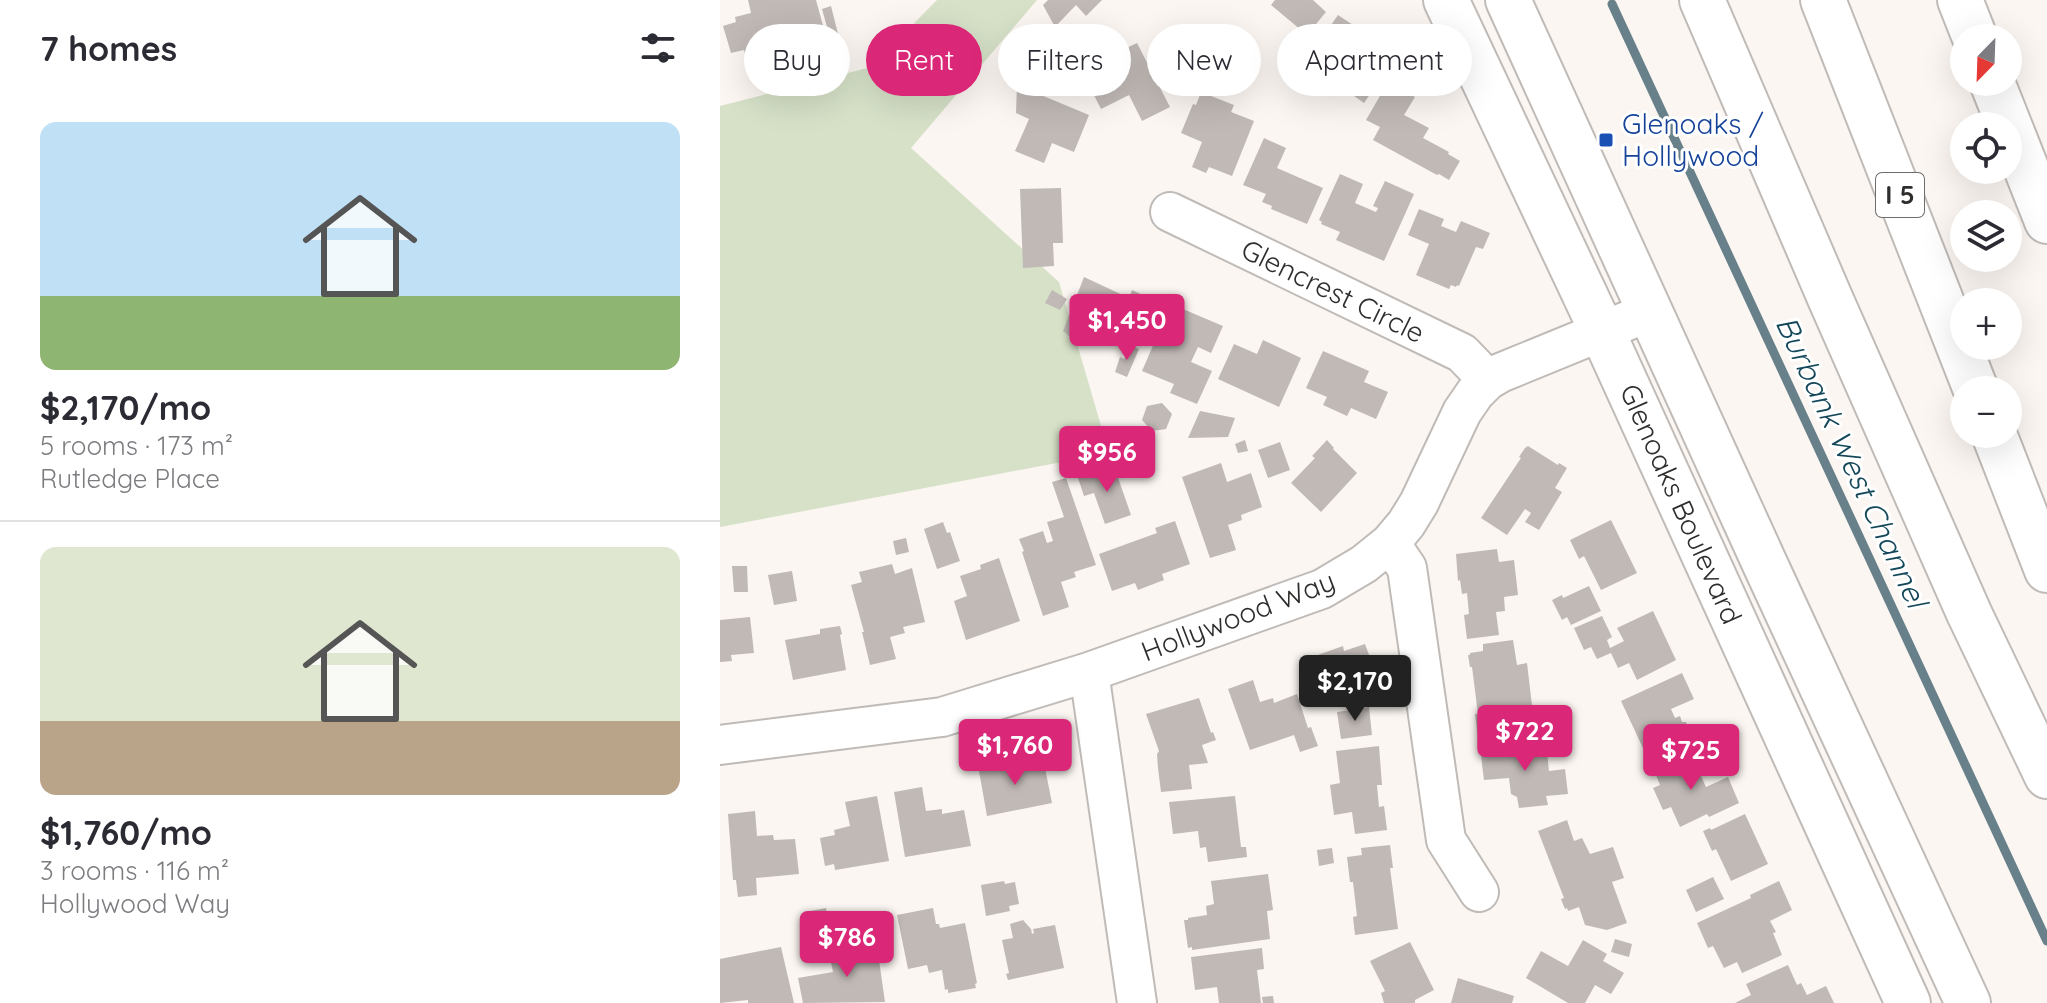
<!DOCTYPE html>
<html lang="en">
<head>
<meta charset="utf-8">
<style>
  :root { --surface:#fff; --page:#f7f7f7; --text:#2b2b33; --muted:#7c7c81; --line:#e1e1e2; --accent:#db2777 }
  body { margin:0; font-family:Quicksand,sans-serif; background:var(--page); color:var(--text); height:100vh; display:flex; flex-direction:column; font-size:30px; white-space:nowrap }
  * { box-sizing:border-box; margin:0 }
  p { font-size:26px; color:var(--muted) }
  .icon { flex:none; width:44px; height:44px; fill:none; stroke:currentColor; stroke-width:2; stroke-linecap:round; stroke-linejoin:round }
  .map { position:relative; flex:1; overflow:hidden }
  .side { display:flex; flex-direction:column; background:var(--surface); width:720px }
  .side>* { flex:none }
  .guide { position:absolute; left:24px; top:24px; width:760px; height:72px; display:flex; gap:16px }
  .needle { width:52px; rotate:203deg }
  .tools { position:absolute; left:1230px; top:24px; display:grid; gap:16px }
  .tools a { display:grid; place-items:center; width:72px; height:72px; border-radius:50%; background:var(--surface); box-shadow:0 8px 32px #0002; font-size:40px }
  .price { position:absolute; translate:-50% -68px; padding:0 18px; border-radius:8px; background:var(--accent); color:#fff; font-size:26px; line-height:52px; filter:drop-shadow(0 2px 4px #0008) }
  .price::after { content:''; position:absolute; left:50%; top:48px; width:24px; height:18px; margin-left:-12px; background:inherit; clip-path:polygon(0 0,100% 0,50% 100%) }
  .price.on { background:#222; color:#fff }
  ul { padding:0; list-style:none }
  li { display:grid; align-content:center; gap:16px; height:424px; padding:0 40px }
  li+li { border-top:2px solid var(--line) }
  li span { display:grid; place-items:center; height:248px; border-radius:16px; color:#555 }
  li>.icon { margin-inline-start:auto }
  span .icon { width:144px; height:144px; fill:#fffc; stroke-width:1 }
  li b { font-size:34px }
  h2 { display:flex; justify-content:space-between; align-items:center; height:96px; padding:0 40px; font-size:34px }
  .tag { padding:0 28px; border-radius:36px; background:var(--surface); box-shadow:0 8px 32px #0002; font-size:28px; line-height:72px }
  .tag.on { background:var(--accent); color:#fff }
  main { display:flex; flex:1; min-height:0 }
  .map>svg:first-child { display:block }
</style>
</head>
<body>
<main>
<section class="side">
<h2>7 homes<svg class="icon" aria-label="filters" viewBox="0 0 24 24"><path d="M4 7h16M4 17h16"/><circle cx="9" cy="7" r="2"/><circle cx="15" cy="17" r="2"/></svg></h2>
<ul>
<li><span style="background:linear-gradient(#bfe0f5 70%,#8fb573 0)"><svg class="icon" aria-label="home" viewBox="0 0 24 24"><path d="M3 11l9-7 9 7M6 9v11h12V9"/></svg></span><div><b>$2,170/mo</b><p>5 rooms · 173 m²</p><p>Rutledge Place</p></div></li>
<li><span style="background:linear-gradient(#dfe7d0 70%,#b9a48a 0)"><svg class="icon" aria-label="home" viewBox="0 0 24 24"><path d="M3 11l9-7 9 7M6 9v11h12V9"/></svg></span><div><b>$1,760/mo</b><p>3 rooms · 116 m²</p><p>Hollywood Way</p></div></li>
</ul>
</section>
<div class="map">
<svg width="1327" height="1003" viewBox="0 0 1327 1003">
  <rect width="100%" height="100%" fill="#fbf6f1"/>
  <!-- green -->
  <path fill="#d6e1c8" d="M217,0H317L191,148L339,282L389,453L0,527V106L151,67Z"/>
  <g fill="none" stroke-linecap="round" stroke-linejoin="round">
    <!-- stream -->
    <path stroke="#67808a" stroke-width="9" d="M892,4L1327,941"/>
  </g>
  <!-- building -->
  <path fill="#c0b9b6" d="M28,0H96L105,33L25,54L24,50L11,53L3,26L16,22L15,17L31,13Z
    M328,0H382L366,16L356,5L335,27L323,5Z
    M555,0H593L606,12L587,35L551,5Z
    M111,6L120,42L104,46L102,39L105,38L104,35L109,34L102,9Z
    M618,15L663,45L657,53L669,62L653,85L655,87L644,103L627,91L636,78L621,68L609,84L586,67L596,51L594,50Z
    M376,27L390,56L417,43L450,107L422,121L409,95L381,109L359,66L362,65L359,58L367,54L359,36Z
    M288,58L329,75L321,95L369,115L354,152L332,143L324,163L295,151L309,119L296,113L297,85L291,83Z
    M668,82L695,97L684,115L709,128L703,138L729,152L728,154L740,161L729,180L719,174L717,175L653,140L660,127L646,120Z
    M481,92L514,105L511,112L534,121L512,176L489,167L486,173L472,167L482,142L461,133L473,104L476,105Z
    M544,138L566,148L557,168L603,188L587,224L551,209L552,206L542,202L546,194L523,185Z
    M620,174L643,184L635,203L656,212L658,208L653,206L665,181L694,194L664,261L616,240L620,232L601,224L602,222L599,220Z
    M341,188L343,243H333L334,266L303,268L300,189Z
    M699,209L724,219L721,226L736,232L741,221L770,233L763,249L756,247L739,286L737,285L736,287L731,285L729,289L696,275L709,244L688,235Z
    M364,277L409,298L412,290L436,301L423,329L425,330L423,336L410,344L394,336L393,339L368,328L360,345L343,331Z
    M332,290L347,299L340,310L325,303Z
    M451,304L503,326L491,353L478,347L471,362L492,371L477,404L450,393L454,384L422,371Z
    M543,340L581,358L559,407L498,379L514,344L537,354Z
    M413,347L419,349L407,377L395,372L400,357L404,359L407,351Z
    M603,351L649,371L644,382L668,392L656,419L631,408L627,416L603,405L607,397L586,388Z
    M442,403L452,414L446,429L432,431L422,420L427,406Z
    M480,411L515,418L508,437L468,438Z
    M525,440L528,451L518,453L515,444Z
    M607,440L614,448L613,449L637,473L601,512L571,483L595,458L592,456Z
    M560,442L570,470L548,478L538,450Z
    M808,446L838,465L839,463L847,468L835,488L842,492L819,530L805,522L811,513L805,509L787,535L761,518L801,458L799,457L805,448Z
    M501,463L507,482L531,473L542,507L521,515L522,520L508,525L516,550L490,558L462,477Z
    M394,466L411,515L385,524L374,493L364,496L358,478Z
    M346,478L376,565L354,572L356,577L341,582L349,607L323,616L302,552L304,551L299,539L323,531L327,543L333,541L327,522L344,517L332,482Z
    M891,520L917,573L881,590L864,556L859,559L850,540Z
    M455,521L470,564L442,574L444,580L418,590L415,583L392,591L379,554L437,533L435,528Z
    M223,522L227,533L230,532L240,561L217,569L204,529Z
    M186,538L189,552L176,555L173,541Z
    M777,549L779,562L794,560L798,595L784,597L785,611L776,612L779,635L747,639L744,615L749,614L747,593L742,594L740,580L738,581L736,554Z
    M279,558L300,621L246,640L234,601L247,596L240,576L261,569L260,565Z
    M172,564L175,574L192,568L205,622L183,627L185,633L170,637L176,659L150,665L142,632H144L131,585L142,582L139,572Z
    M12,566H27L28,592H14Z
    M72,571L77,601L54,605L48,575Z
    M869,586L881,611L851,625L847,617L842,620L832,600L842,595L843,598Z
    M933,611L956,660L917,680L909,663L898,668L891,653L877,659L871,647L864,650L854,628L882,616L892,637L887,640L890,648L904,641L897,628Z
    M30,617L34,653L11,655L12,661L0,662V620Z
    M120,626L122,634L120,635L126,670L73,680L65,640L100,634V629Z
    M793,640L797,665L807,663L815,731L758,738L755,714H758L752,667H750L748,655H750V653L763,651V644Z
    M645,644L658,679L595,701L581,661L623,646L624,651Z
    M962,673L974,699L951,709L955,718L960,716L962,722H966L970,733L968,735L971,742L929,761L901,701Z
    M533,680L540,702L553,698L554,703L577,694L588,728L591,727L598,746L580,752L574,735L530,750L508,689Z
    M479,698L491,733L493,732L496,740L482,745L488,763L469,765L472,789L441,792L438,768L437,754L439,751L426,714Z
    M649,707L652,735L621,739L617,712Z
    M826,743L829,771L845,769L848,794L826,796L828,805L799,808L797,797L791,794L789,778L764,780L760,748Z
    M659,746L662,785H657L659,807L664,806L667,830L635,834L632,812L614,815L610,785L620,783L616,751Z
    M966,755L976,776L980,774L986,787L1008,777L1019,803L989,817L987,814L960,827L951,807L943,810L933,788L940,785L934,770Z
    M323,758L332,803L267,816L259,771Z
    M202,787L206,811L222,809V814L244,810L251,846L185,857L174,792Z
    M157,796L169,861L115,870L114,864L105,866L100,838L115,835L114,830L130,826L125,802Z
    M515,796L521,847H526L527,857L488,862L486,847L480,848L478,831L453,834L449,802Z
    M35,811L37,836L53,835L54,840L75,839L79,874L36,878L37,895L18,897L16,880H13L8,814Z
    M1025,814L1048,864L1011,881L996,849L992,851L983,831L990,828L991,830Z
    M847,820L854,841L862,838L870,854L893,847L904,878L892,882L907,923L887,930L865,925L859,907L848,911L847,908L845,909L841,899L844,898L818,831Z
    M670,845L673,868H670L678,929L635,935L633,917L637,916L633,882H630L627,857L642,855L641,848Z
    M612,848L614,863L599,866L597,850Z
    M548,874L553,910L547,911L550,939L472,950V947L468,948L464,920H468V918L487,915L486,906L494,904L491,881Z
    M993,877L1004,899L976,912L966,890Z
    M284,881L285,884L295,882L299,904L289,906L290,911L266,916L261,885Z
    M1059,881L1072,910L1050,921L1056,932L1053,933L1062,955L1022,973L1017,962L1004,968L993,946L988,948L977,923L1031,898L1030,895Z
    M106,908L113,945L90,950L84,919H86L85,912Z
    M213,908L216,924H219L220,928L245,923L257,983L255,984L256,988L228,993V989L225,990L222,970L209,973L207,965L188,969L177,915Z
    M303,920L311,929L312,934L314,933L313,929L335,925L344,968L288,980L286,974L289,973L282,940L293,938L290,924Z
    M895,939L912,944L909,957L891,952Z
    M863,940L887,954L883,961L904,973L891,994L875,985L865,1003H848L806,978L821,951L848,966Z
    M690,942L714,990L695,1000V1003H664L661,993L665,991L650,961Z
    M132,946L133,950L157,946L165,1002L83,1003L78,978L113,972L109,953L117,952L116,949Z
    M61,947L74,1003H28V1000L0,1003V959Z
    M542,948L544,969L537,970L541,1003H499L497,987L475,990L471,957Z
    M1068,965L1077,985L1081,983L1087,995L1106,986L1114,1003H1015L1031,995L1026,984Z
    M738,978L794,996L792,1003H731Z
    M553,996L554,1003H543L542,997Z"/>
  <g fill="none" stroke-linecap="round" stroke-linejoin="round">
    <defs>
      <path id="minor" d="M450,212L742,353L768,380
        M670,543L687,568L726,840L759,892
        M369,672L417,1003
        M0,745L222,717L369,672L602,589L644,564L670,543L686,524L699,503L742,412L755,393L768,380L780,373L929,312"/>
      <path id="major" d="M726,0L882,331L1188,1003
        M788,0L1044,562L1248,1003"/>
      <path id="highway" d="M982,0L1110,298L1249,613L1327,776
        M1103,0L1256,390
        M1240,0L1255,38
        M1272,82L1327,221
        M1274,434L1327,570"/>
    </defs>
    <!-- minor casing -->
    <use href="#minor" stroke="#c0bbb7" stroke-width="42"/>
    <!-- major casing -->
    <use href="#major" stroke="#c0bbb7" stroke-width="48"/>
    <!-- highway casing -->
    <use href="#highway" stroke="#c0bbb7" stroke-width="48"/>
    <!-- minor -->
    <use href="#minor" stroke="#fff" stroke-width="38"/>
    <!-- major -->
    <use href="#major" stroke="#fff" stroke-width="44"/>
    <!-- highway -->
    <use href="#highway" stroke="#fff" stroke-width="44"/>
  </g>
  <!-- markers -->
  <rect fill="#1a4fb4" stroke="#fff" stroke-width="3" x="878" y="132" width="16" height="16" rx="4"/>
  <g text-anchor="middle" stroke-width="6" stroke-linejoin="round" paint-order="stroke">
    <!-- shield labels -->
    <rect fill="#fff" stroke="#6e6d6b" stroke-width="2" x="1156" y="173" width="48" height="44" rx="6"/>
    <g font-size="26" font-weight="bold" fill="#302e2c">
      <text x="1180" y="204">I 5</text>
    </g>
    <!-- transit labels -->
    <g font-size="28" fill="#164399" stroke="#fff" text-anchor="start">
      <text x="902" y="134">Glenoaks /<tspan x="902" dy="32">Hollywood</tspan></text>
    </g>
    <!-- street labels -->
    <g font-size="28" fill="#302e2c" stroke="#fff">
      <text transform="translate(613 291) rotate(26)" y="10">Glencrest Circle</text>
      <text transform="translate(961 504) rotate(66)" y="10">Glenoaks Boulevard</text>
      <text transform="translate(518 616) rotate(-21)" y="10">Hollywood Way</text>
    </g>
    <!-- water labels -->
    <g font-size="30" font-style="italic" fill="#134759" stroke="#fff">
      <text transform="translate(1131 462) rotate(65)" y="10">Burbank West Channel</text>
    </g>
  </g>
</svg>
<div class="tools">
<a><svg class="needle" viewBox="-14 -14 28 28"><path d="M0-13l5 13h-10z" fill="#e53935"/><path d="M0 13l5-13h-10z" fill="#7c7c81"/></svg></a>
<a><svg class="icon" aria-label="locate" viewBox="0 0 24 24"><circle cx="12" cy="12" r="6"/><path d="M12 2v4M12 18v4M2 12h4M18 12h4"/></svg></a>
<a><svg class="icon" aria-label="layers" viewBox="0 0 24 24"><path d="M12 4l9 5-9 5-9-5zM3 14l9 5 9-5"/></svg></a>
<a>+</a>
<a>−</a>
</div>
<b class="price" style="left:407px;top:362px">$1,450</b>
<b class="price" style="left:387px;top:494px">$956</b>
<b class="price on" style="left:635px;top:723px">$2,170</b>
<b class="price" style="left:805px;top:773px">$722</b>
<b class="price" style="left:295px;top:787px">$1,760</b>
<b class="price" style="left:971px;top:792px">$725</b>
<b class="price" style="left:127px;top:979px">$786</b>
<div class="guide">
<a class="tag">Buy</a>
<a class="tag on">Rent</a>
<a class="tag">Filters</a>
<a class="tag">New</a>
<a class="tag">Apartment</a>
</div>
</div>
</main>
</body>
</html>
